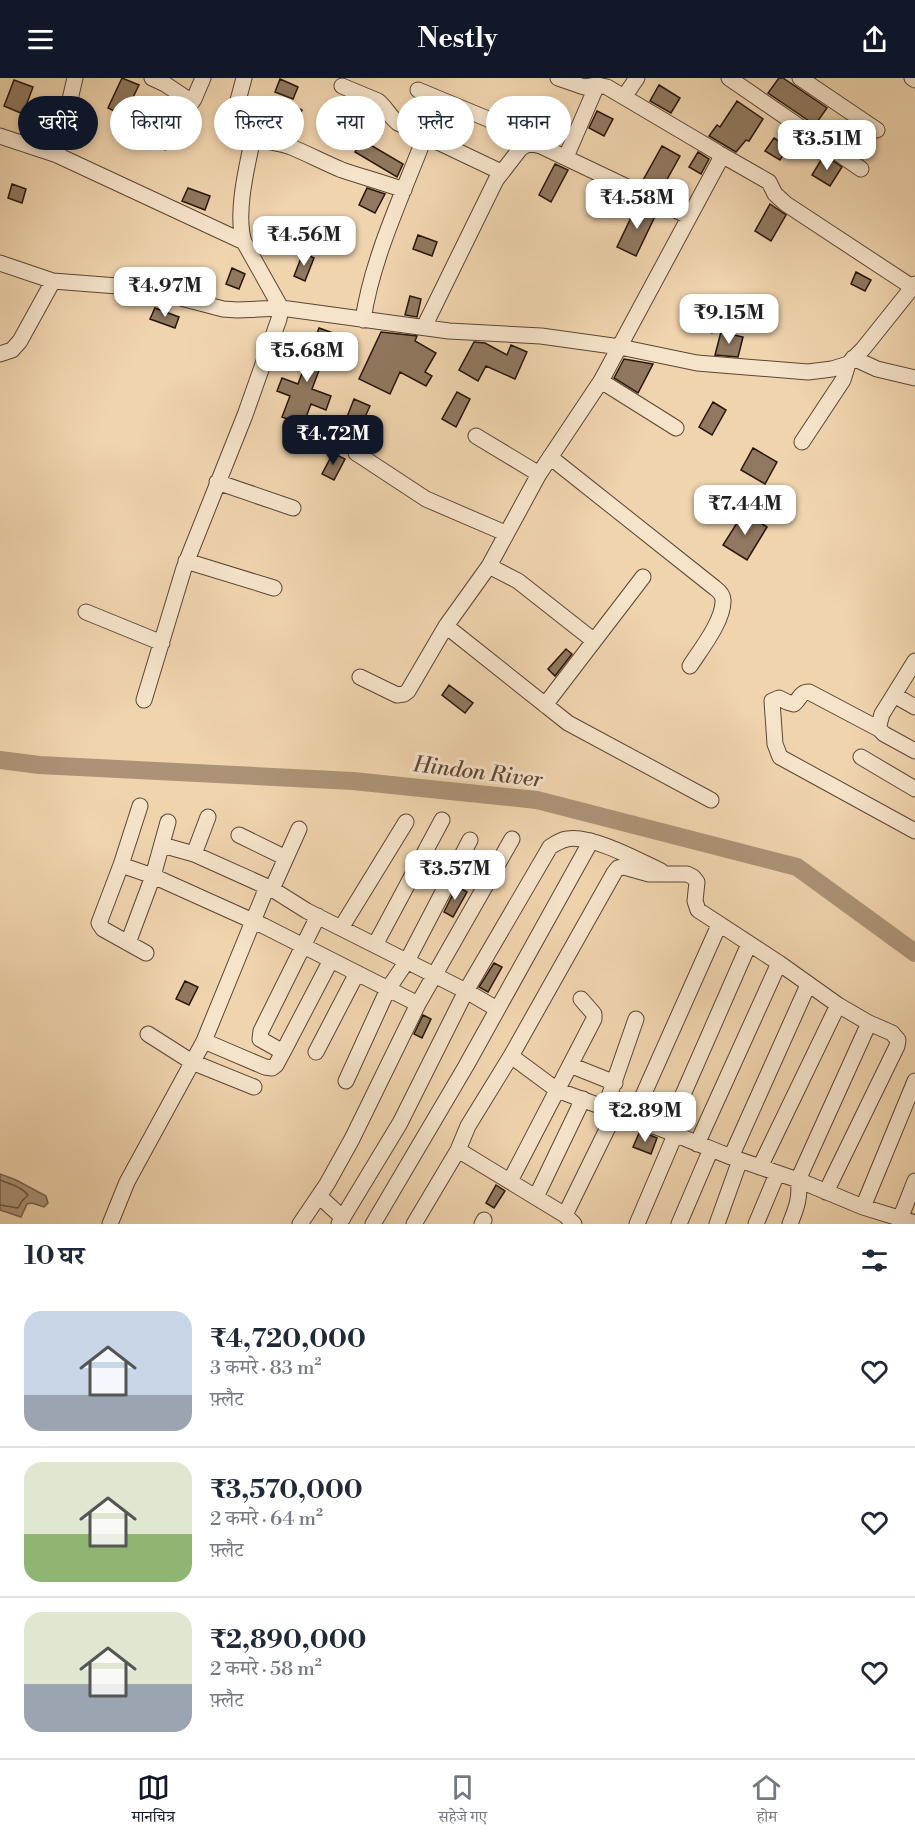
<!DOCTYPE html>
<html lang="hi">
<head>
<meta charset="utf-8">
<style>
  :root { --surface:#fff; --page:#f2f2f3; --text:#1f2937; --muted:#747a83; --line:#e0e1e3; --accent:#111827 }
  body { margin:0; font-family:"Libre Bodoni","Noto Serif Devanagari",serif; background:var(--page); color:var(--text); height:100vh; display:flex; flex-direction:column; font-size:22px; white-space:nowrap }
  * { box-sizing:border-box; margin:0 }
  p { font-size:20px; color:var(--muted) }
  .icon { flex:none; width:33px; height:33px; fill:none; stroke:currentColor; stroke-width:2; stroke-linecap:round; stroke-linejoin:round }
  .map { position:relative; height:1146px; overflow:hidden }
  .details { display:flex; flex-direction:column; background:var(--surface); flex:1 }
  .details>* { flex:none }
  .guide { position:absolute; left:18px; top:18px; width:600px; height:54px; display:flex; gap:12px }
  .price { position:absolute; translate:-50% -51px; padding:0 14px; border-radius:12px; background:#fff; color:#222; font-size:20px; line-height:39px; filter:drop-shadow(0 2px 3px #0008) }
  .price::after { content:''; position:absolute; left:50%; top:36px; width:18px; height:14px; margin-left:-9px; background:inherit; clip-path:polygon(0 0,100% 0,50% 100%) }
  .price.selected { background:var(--accent); color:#fff }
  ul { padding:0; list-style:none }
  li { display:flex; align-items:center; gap:18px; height:150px; padding:0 24px }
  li+li { border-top:2px solid var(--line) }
  li span { display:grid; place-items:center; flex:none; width:168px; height:120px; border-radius:18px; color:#555 }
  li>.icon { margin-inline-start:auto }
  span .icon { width:72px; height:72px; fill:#fffc; stroke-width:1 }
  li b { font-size:26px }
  h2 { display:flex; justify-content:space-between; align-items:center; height:72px; padding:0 24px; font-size:26px }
  .tag { padding:0 21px; border-radius:27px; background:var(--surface); box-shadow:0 3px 9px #0003; font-size:21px; line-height:54px }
  .tag.selected { background:var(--accent); color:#fff }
  header { display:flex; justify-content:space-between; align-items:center; height:78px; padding:0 24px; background:var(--accent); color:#fff; font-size:27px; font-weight:700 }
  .tab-bar { display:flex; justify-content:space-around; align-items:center; height:84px; border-top:2px solid var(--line); background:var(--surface); font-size:16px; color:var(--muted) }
  .tab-bar a { display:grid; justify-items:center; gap:3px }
  .tab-bar .selected { color:var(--accent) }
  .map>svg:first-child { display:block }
</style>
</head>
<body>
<header><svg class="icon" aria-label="menu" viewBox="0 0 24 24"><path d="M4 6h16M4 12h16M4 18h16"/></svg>Nestly<svg class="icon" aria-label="share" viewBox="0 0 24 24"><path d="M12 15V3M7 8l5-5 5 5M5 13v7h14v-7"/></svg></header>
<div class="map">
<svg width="915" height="1146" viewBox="0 0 915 1146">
  <rect width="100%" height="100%" fill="#f0d4ae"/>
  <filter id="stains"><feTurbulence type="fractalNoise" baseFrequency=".00333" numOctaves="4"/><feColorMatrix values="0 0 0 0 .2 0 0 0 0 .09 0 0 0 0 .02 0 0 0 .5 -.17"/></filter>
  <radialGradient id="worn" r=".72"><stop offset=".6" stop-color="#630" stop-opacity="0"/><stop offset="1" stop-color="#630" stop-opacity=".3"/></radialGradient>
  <!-- water -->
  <path fill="#ac9377" stroke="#77614c" stroke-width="1.5" d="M0,1096L16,1102L46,1118L48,1125L44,1129L32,1125L27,1126L21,1139L0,1132Z"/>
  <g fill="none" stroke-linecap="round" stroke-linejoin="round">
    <!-- shore -->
    <path stroke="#6a5441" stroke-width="1.5" d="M0,1102C10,1106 22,1109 28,1117L22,1123L18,1130L0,1127"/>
    <!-- river -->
    <path stroke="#ac9377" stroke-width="18" d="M0,682L39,687L353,703L537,722L797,789L915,875"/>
  </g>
  <!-- building -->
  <path fill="#907960" stroke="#28160b" stroke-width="1.5" d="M122,0L139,7L124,38L108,30Z
    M779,0H783L827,30L815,47L768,15Z
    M280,1L298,9L293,21L275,14Z
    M14,2L33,9L23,36L4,28Z
    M659,7L680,20L671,35L650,23Z
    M737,23L763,41L749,63L746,62L736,74L709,58L717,47L720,49Z
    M286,24L302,32L298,42L281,34Z
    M597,33L613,41L604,58L589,50Z
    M774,60L788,69L780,82L765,73Z
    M362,62L403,86L397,99L355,74Z
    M662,68L680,78L660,114L642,104Z
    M698,74L709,81L701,96L689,89Z
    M824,77L842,89L830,108L812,97Z
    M555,86L568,92L551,124L539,117Z
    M12,106L26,111L22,125L8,120Z
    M188,110L210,118L205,132L182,123Z
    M367,110L385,116L375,135L359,127Z
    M638,125L657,134L636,178L617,169Z
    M770,126L786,137L771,163L755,153Z
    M418,157L437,164L432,178L413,171Z
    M303,175L314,180L305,203L294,198Z
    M232,190L245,196L239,211L226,206Z
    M856,194L871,202L865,213L851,206Z
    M410,218L421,221L417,239L405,237Z
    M711,218L727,226L712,255L696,247Z
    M155,230L179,239L175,250L150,241Z
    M319,250L333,255L312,311L331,318L326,332L311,326L303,347L282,339L290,318L277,313L282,300L298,306Z
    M381,254L417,258L415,263L436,275L425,294L432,298L426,308L400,294L390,316L359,301Z
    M721,254L743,259L738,279L715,277Z
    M474,264L485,265L507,277L511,267L527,274L515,301L486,288L478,303L459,292Z
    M624,281L653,286L638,315L614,300Z
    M457,314L470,321L456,349L442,341Z
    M354,321L370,328L360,350L345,344Z
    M713,324L726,332L712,357L699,349Z
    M753,370L777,384L765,406L741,392Z
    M333,375L345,381L334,402L322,396Z
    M744,434L767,449L747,482L723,467Z
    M566,571L572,576L555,598L548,591Z
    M449,607L473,625L465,635L442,617Z
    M457,808L467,814L453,839L444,834Z
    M494,885L502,889L488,914L479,909Z
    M185,903L198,909L189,927L176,921Z
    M423,937L431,941L422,960L414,956Z
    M640,1053L657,1060L651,1076L633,1069Z
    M496,1107L505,1113L494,1130L486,1125Z"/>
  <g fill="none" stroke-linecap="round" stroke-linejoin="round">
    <defs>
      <path id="minor" d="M152,0L165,6L192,24
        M244,0L232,45C245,64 272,62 291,69C308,76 325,85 342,92C363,99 384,105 404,112
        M729,0L861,91
        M800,0L877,52
        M912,0L915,2
        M342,8L378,23C386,29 389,38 398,45L501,94
        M418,12L495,44L529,65
        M624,19L637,0
        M0,58L57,77L244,164
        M165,64L194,21L203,0
        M720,76L769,104L775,116L786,126L912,209
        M57,77L75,0
        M566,79L597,7
        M0,185L53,203L143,210L223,231L237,232L281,230L449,253L541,258L620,269L697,285L808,294L832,291L848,286L863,271L915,206
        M363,242C372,180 403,116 425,58
        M424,249L496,102L520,71L529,65L541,68L688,138
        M0,276L12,272L20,263L53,203
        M853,280L877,291L915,300
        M601,303L676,350
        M476,358L539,396
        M802,364L843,302L848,286
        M356,375L426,421L505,455
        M550,379L715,510C719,513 723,517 723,522C724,542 701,571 690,588
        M217,404L293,430
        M186,483L274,510
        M489,488L518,503L593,562
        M86,534L162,565
        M446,548L568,645L711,722
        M915,583L882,636L879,647V651L884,656L915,673
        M360,599L397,617L404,616L408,613L446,548L489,488L539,396L601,303L721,80L717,74L607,9L597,7L584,9L558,0
        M894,617L915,629
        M144,622L184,490L245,337L279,241L281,230L244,164C235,136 247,88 253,60
        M545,627L643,499
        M879,651L809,614C800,614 800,621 794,626L787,624L779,620L772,623L775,666L780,679L915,753
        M861,679L915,711
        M140,728L121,787L99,845L103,851L146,875
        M239,757L286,780
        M162,767L194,776L272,811L307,833L466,913L497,931
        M194,776L208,739
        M121,787L153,798L264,848L418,926
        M272,811L299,751
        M318,838L261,953L260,961L283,974L331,882
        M341,850L406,744
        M128,865L153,798L168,744
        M375,867L442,742
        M148,956L192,984L254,1009
        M204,963L265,989L272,990L276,987L283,974
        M316,974L357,895
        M511,978L557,1012L667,1053L731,1079L798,1102L863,1129L915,1145
        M570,987L615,1005
        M346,1003L388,911L407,883L470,762
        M605,1030L636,941
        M633,1040L719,847
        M667,1053L749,866
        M697,1066L779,885
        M458,1072L565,1137L574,1146
        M731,1079L808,907
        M760,1089L838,927
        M510,1103L594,941V936L581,921
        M319,1118L343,1140
        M536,1119L583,1021
        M863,1129L915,1003
        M565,1137L616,1033
        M900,1141L915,1103
        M110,1146L127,1104L204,963L267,809
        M300,1146L327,1106L352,1061L418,926L512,761
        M339,1146L400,1045L466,913L550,769C556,765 561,762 567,761C590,756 640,783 661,793
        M373,1146L466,988L591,763
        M414,1146L458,1072L468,1048L511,978L614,795L618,790L624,789L649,796H687L693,799L697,804L695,823L698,832L779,885L838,927L869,945L892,955L898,962L897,968L826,1114
        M482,1146L484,1142
        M637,1146L675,1057
        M679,1146L711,1071
        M717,1146L740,1082
        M756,1146L777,1096
        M790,1146C796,1131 801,1119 798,1102L869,945"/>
    </defs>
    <!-- minor casing -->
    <use href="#minor" stroke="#5a4634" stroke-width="17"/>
    <!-- minor -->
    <use href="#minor" stroke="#f5e3ca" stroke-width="15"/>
  </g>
  <g text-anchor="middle" stroke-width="6" stroke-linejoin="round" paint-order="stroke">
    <!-- water labels -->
    <g font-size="22" font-style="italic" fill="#5d4836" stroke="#f5e3ca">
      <text transform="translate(478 693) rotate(7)" y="8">Hindon River</text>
    </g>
  </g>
  <rect width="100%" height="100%" filter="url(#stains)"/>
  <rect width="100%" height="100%" fill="url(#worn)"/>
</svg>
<b class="price" style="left:827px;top:93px">₹3.51M</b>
<b class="price" style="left:637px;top:152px">₹4.58M</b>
<b class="price" style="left:304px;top:189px">₹4.56M</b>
<b class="price" style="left:165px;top:240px">₹4.97M</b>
<b class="price" style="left:729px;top:267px">₹9.15M</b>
<b class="price" style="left:307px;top:305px">₹5.68M</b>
<b class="price selected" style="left:333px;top:388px">₹4.72M</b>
<b class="price" style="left:745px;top:458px">₹7.44M</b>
<b class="price" style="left:455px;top:823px">₹3.57M</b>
<b class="price" style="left:645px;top:1065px">₹2.89M</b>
<div class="guide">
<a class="tag selected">खरीदें</a>
<a class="tag">किराया</a>
<a class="tag">फ़िल्टर</a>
<a class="tag">नया</a>
<a class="tag">फ़्लैट</a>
<a class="tag">मकान</a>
</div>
</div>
<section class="details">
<h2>10 घर<svg class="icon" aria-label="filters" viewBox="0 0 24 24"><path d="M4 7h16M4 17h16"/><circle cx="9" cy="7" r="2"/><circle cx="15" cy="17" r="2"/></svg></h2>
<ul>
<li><span style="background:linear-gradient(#c9d6e8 70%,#9aa5b1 0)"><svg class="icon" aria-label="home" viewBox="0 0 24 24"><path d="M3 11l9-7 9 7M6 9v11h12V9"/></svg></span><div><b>₹4,720,000</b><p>3 कमरे · 83 m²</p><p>फ़्लैट</p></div><svg class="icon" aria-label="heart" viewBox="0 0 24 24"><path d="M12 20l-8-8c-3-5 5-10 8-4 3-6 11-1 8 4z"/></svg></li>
<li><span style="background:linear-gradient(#dfe7d0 60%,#8fb573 0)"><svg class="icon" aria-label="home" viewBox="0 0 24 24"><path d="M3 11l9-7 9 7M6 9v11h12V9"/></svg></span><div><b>₹3,570,000</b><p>2 कमरे · 64 m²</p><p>फ़्लैट</p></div><svg class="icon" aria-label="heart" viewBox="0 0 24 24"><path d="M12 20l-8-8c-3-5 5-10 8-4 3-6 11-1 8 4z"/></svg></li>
<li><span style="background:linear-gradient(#dfe7d0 60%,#9aa5b1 0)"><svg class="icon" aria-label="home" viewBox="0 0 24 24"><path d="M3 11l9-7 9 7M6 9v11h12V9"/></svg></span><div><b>₹2,890,000</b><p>2 कमरे · 58 m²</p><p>फ़्लैट</p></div><svg class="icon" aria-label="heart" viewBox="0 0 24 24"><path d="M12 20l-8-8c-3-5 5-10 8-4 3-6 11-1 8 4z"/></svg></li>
</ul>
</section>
<nav class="tab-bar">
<a class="selected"><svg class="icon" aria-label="map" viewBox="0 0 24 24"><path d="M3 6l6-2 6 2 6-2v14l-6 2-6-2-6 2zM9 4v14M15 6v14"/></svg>मानचित्र</a>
<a><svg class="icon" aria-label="saved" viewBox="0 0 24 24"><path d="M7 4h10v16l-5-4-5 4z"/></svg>सहेजे गए</a>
<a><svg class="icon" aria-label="home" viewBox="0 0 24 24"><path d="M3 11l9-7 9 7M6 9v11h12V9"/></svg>होम</a>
</nav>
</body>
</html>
